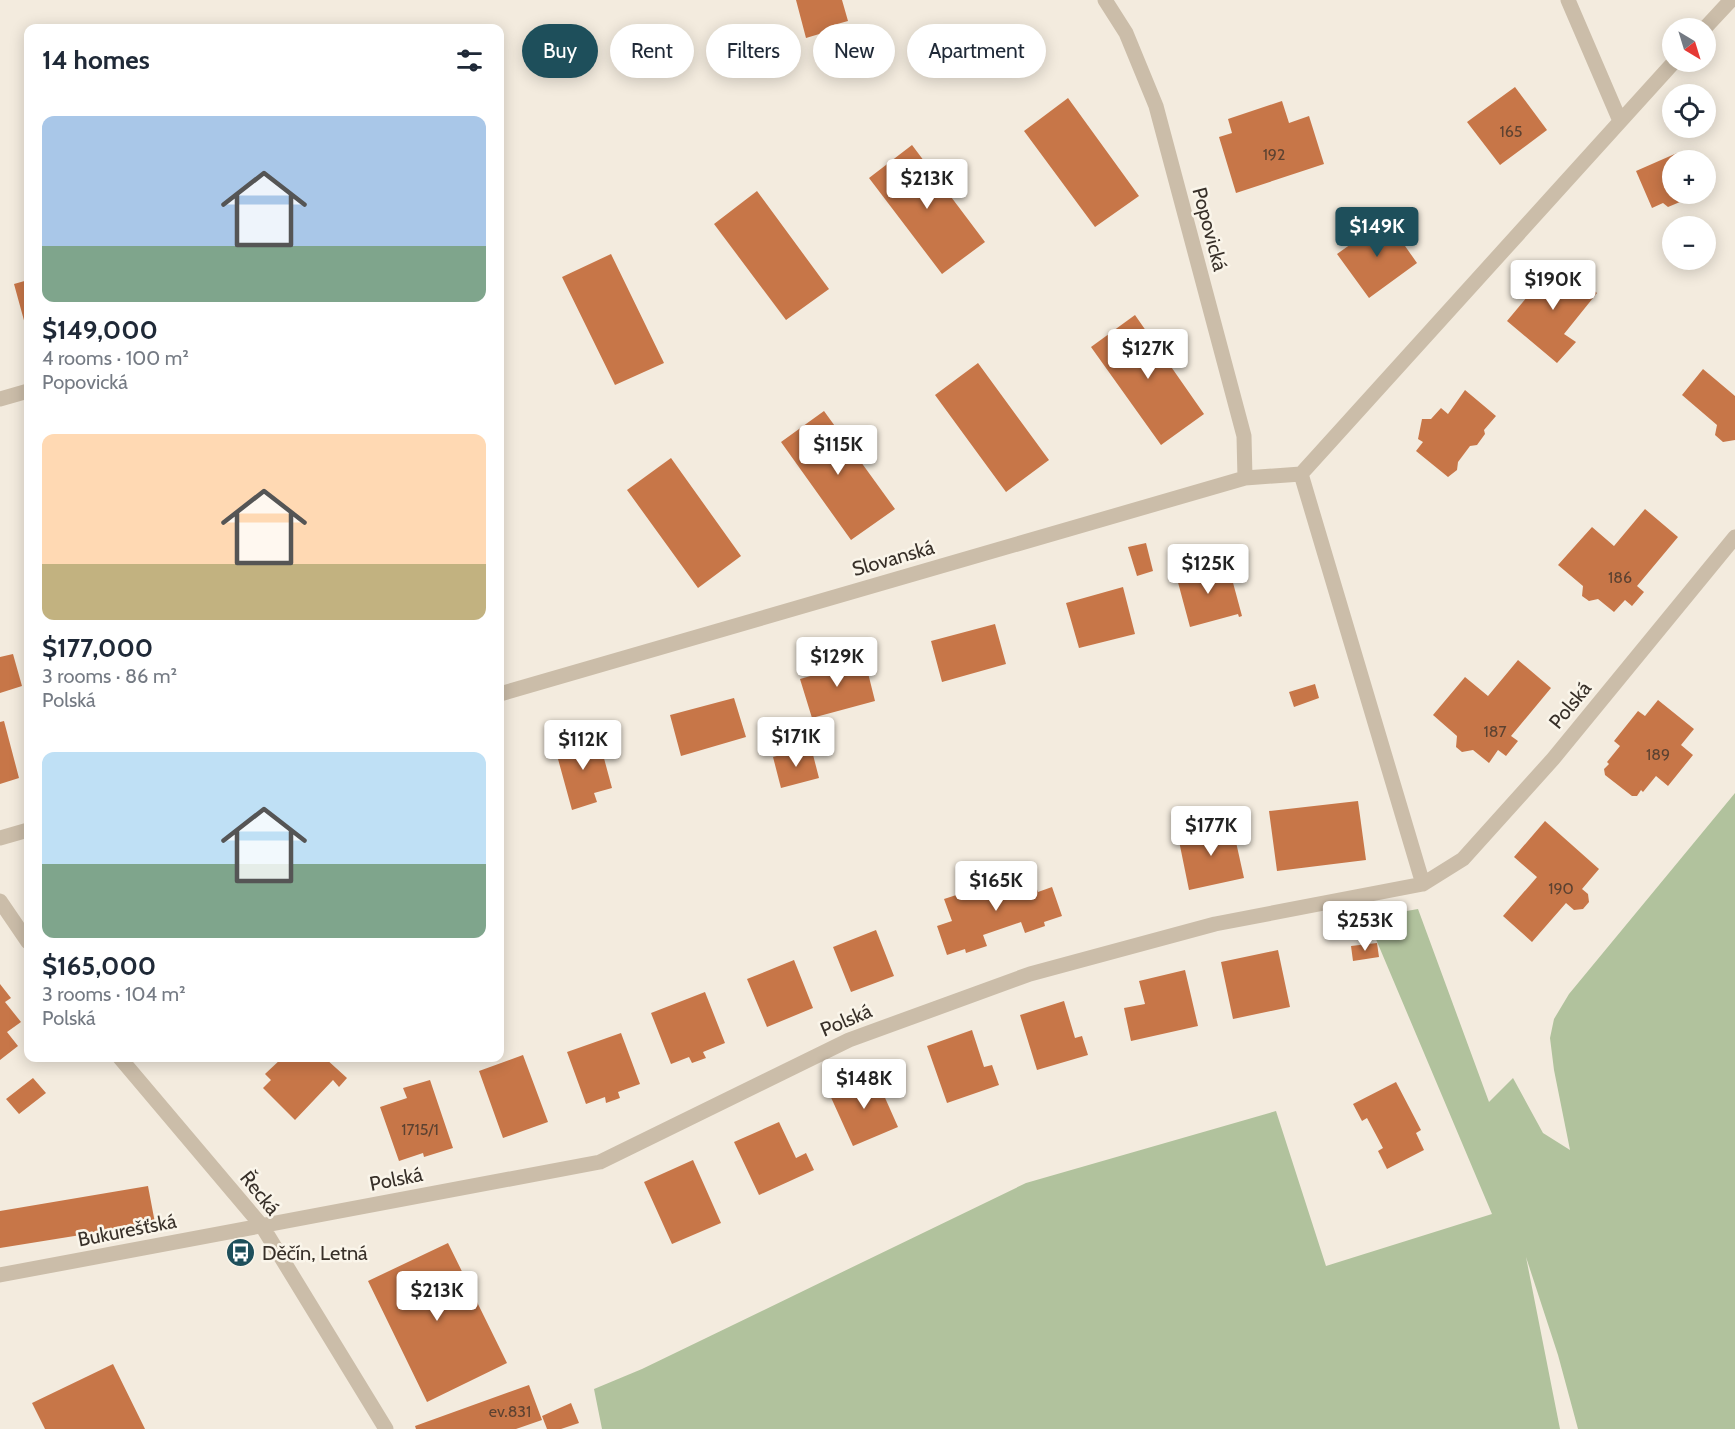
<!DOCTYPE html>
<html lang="en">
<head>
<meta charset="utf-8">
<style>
  :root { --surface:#fff; --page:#f6f6f7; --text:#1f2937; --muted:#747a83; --accent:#1e4f5b }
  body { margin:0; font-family:Cabin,sans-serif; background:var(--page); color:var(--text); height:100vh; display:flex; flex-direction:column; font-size:22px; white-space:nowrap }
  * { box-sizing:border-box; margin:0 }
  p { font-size:20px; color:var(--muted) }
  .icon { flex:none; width:33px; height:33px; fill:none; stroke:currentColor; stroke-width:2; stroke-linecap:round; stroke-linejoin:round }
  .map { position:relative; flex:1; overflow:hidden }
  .details { position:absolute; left:24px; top:24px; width:480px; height:1038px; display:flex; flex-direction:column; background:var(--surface); border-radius:12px; box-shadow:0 3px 15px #0003 }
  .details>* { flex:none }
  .guide { position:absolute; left:522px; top:24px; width:570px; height:54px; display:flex; gap:12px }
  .needle { width:39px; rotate:142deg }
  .tools { position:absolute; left:1662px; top:18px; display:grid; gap:12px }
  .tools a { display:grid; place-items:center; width:54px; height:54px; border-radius:50%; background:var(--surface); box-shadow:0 3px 15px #0003; font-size:30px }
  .price { position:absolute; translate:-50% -51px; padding:0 14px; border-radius:6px; background:#fff; color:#222; font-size:20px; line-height:39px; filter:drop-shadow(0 2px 3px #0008) }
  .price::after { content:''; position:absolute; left:50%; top:36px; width:18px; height:14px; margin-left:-9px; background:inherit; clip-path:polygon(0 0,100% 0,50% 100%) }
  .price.current { background:var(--accent); color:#fff }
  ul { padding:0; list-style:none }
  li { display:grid; align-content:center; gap:12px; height:318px; padding:0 18px }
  li span { display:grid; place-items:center; height:186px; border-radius:12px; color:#555 }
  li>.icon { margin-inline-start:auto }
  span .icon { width:108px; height:108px; fill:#fffc; stroke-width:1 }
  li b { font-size:26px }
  h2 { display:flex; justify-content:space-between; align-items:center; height:72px; padding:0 18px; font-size:26px }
  .tag { padding:0 21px; border-radius:27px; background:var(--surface); box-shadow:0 3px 15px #0003; font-size:21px; line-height:54px }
  .tag.current { background:var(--accent); color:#fff }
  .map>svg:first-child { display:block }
</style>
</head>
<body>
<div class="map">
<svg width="1735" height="1429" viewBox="0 0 1735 1429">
  <rect width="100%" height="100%" fill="#f3ebde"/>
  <!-- green -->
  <path fill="#b1c29d" d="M1735,793V1429H1578L1558,1355L1526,1257L1560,1429H602L594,1389L642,1369L1026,1183L1276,1111L1326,1266L1492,1214L1367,918L1418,909L1489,1102L1513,1078L1543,1133L1570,1150L1554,1070L1550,1038L1554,1019L1569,994Z"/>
  <!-- building -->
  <path fill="#c77648" d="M796,0H842L848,21L830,26L826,32L806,38Z
    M1515,87L1547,130L1500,165L1467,122Z
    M1068,98L1139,196L1095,227L1024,131Z
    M1282,101L1289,123L1309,116L1324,164L1236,193L1219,137L1232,133L1228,119Z
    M912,145L985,242L942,274L869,178Z
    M1677,153L1680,160H1672V194H1699L1668,207L1663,203L1652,208L1636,171Z
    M757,191L829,289L786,320L714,224Z
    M1386,219L1417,263L1369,298L1337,254Z
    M611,254L664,363L615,385L562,277Z
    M1568,262L1572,266L1576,263V276L1597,293L1564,334L1576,342L1557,363L1507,321L1532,291H1536L1544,284L1560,264Z
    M28,280V335L14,284Z
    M1135,315L1204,414L1161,445L1091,347Z
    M978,363L1049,460L1006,492L935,395Z
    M1703,369L1735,396V440L1723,442L1715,435L1717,425L1682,395Z
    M1465,390L1496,416L1484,430L1485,434L1477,445L1470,446L1458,462L1457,470L1448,477L1416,451L1423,442L1418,439L1422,419H1431L1441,408L1448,414Z
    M824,411L895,509L851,540L781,442Z
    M671,458L741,556L698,588L627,490Z
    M1645,509L1678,537L1637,586L1644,592L1632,606L1625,600L1614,612L1598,599L1589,601L1582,596L1583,586L1558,565L1592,527L1614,546Z
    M1146,543L1153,571L1137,576L1128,547Z
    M1222,562L1226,580L1232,579L1242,616L1239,617L1238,614L1190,627L1176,575Z
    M1123,587L1135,634L1079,648L1066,603Z
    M995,624L1006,664L942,682L931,641Z
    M13,654L22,686L0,693V657Z
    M840,658L843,667L865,661L875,701L812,718L800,679L821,673L818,664Z
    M1518,660L1551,688L1511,736L1518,741L1506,756L1498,750L1489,763L1473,750L1462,752L1456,747L1457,736L1433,715L1465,677L1488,696Z
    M1315,684L1319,698L1294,707L1289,692Z
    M734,698L746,737L681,756L670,715Z
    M1658,700L1694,729L1681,745L1693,755L1668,786L1656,776L1643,792L1641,790L1637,796H1632L1605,775L1604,769L1609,764L1607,762L1620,746L1614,741L1638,711L1645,716Z
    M4,721L19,778L0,784V722Z
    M598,736L612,788L594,793L597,802L572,810L555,748Z
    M811,747L819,778L781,788L773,757Z
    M1358,801L1366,860L1277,871L1269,811Z
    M1545,821L1599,869L1582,889L1588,894L1589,902L1583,909L1574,910L1566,903L1532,942L1503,916L1537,877L1514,857Z
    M1232,824L1244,878L1189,890L1178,836Z
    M1030,871L1038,892L1052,887L1062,916L1044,922L1045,926L1025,933L1021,922L983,935L987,946L966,953L965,949L947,955L937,926L952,921L944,899Z
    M876,930L894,976L851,992L833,947Z
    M1377,943L1379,957L1353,961L1351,946Z
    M1278,950L1290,1007L1233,1019L1221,962Z
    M794,960L813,1008L767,1027L747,979Z
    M1185,970L1198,1026L1131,1041L1124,1008L1145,1004L1139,981Z
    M0,984L11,998L5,1002L21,1022L7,1032L18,1046L0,1060Z
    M705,992L725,1043L703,1052L706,1058L692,1063L689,1057L671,1064L651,1013Z
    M1064,1001L1075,1038L1082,1036L1088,1055L1037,1070L1020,1015Z
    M972,1030L984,1067L992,1065L999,1085L947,1103L927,1046Z
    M621,1033L640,1084L618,1092L620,1098L606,1103L605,1097L586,1104L567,1052Z
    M523,1055L548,1122L503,1138L479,1071Z
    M282,1058H325L347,1078L339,1087L333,1080L295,1120L263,1088L271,1080L265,1074Z
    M874,1073L898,1127L853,1146L829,1093Z
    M33,1078L46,1093L19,1114L6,1099Z
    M430,1080L453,1148L424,1157L423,1153L399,1161L380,1107L407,1098L403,1088Z
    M1396,1082L1421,1130L1416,1133L1424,1150L1387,1169L1378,1151L1383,1148L1367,1118L1362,1121L1353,1104Z
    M779,1122L796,1158L806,1153L814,1170L759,1195L734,1142Z
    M693,1160L721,1223L672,1244L644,1182Z
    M148,1186L155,1223L0,1248V1211Z
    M448,1243L507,1363L427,1402L368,1281Z
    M113,1364L145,1429H45L32,1403Z
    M529,1385L542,1420L516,1429H416L415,1426Z
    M571,1403L579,1423L561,1429H547L542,1416Z"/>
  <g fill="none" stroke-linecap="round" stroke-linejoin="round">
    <!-- minor -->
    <path stroke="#cbbda9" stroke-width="15" d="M1105,0L1126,33L1156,106L1244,436L1245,478
      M1568,0L1620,121
      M1705,28L1731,0
      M0,399L28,391
      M1301,474L1674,62
      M1301,474L1423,884
      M500,694L1245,478L1301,474
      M0,838L28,830
      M0,901L28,942
      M120,1058L262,1226L386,1429
      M0,1275L600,1162L849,1040L1030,974L1215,924L1423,884L1463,859L1553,759L1735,537"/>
  </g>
  <!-- icons -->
  <defs>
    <symbol id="bus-disc" viewBox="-11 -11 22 22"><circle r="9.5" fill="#1e4f5b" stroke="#faf5ea"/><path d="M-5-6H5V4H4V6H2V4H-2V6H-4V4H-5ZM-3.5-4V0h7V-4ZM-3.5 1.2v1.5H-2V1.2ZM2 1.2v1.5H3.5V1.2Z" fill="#fff"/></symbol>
  </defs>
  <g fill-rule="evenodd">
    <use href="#bus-disc" x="224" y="1236" width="33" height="33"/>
  </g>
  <g text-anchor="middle" stroke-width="5" stroke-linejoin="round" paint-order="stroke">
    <!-- number labels -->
    <g font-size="16" fill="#5c4231">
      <text x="1511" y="137">165</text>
      <text x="1274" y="160">192</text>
      <text x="1620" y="583">186</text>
      <text x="1495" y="737">187</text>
      <text x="1658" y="760">189</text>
      <text x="1561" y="894">190</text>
      <text x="420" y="1135">1715/1</text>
      <text x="510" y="1417">ev.831</text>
    </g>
    <!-- street labels -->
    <g font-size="20" fill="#383029" stroke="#faf5ea">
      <text transform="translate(1210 229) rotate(75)" y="7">Popovická</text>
      <text transform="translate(893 558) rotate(-16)" y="7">Slovanská</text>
      <text transform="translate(1570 705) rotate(-51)" y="7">Polská</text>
      <text transform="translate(846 1020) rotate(-23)" y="7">Polská</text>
      <text transform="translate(396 1179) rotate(-11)" y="7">Polská</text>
      <text transform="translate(260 1193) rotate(51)" y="7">Řecká</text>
      <text transform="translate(127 1230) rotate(-11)" y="7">Bukurešťská</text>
    </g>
    <!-- poi labels -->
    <g font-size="20" fill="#383029" stroke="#faf5ea" text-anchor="start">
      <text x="262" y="1260">Děčín, Letná</text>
    </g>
  </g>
</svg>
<div class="tools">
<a><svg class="needle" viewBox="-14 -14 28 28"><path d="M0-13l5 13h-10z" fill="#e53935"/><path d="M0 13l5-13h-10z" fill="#747a83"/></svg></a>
<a><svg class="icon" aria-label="locate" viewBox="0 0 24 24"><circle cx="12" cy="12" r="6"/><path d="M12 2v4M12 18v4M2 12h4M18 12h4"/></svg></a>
<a>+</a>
<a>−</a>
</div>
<b class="price" style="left:927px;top:210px">$213K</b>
<b class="price current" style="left:1377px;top:258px">$149K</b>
<b class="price" style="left:1553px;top:311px">$190K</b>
<b class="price" style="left:1148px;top:380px">$127K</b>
<b class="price" style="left:838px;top:476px">$115K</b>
<b class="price" style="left:1208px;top:595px">$125K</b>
<b class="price" style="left:837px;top:688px">$129K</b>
<b class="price" style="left:796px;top:768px">$171K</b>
<b class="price" style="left:583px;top:771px">$112K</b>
<b class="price" style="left:1211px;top:857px">$177K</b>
<b class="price" style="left:996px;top:912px">$165K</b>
<b class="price" style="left:1365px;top:952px">$253K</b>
<b class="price" style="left:864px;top:1110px">$148K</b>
<b class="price" style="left:437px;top:1322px">$213K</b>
<div class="guide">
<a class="tag current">Buy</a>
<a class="tag">Rent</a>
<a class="tag">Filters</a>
<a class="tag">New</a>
<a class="tag">Apartment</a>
</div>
<section class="details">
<h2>14 homes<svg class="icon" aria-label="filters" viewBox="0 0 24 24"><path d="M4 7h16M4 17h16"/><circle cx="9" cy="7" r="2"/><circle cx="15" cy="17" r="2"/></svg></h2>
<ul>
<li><span style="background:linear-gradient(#a9c7e8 70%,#7fa58c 0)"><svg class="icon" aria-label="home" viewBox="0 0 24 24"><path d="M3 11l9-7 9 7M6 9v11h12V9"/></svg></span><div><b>$149,000</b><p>4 rooms · 100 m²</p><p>Popovická</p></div></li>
<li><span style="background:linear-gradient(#ffd9b3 70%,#c2b280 0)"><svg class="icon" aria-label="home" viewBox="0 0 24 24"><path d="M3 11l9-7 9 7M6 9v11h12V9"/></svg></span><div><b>$177,000</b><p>3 rooms · 86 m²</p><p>Polská</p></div></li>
<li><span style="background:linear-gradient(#bfe0f5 60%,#7fa58c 0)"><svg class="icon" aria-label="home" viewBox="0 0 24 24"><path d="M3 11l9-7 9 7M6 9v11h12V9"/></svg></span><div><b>$165,000</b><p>3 rooms · 104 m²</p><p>Polská</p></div></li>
</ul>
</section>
</div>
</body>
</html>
